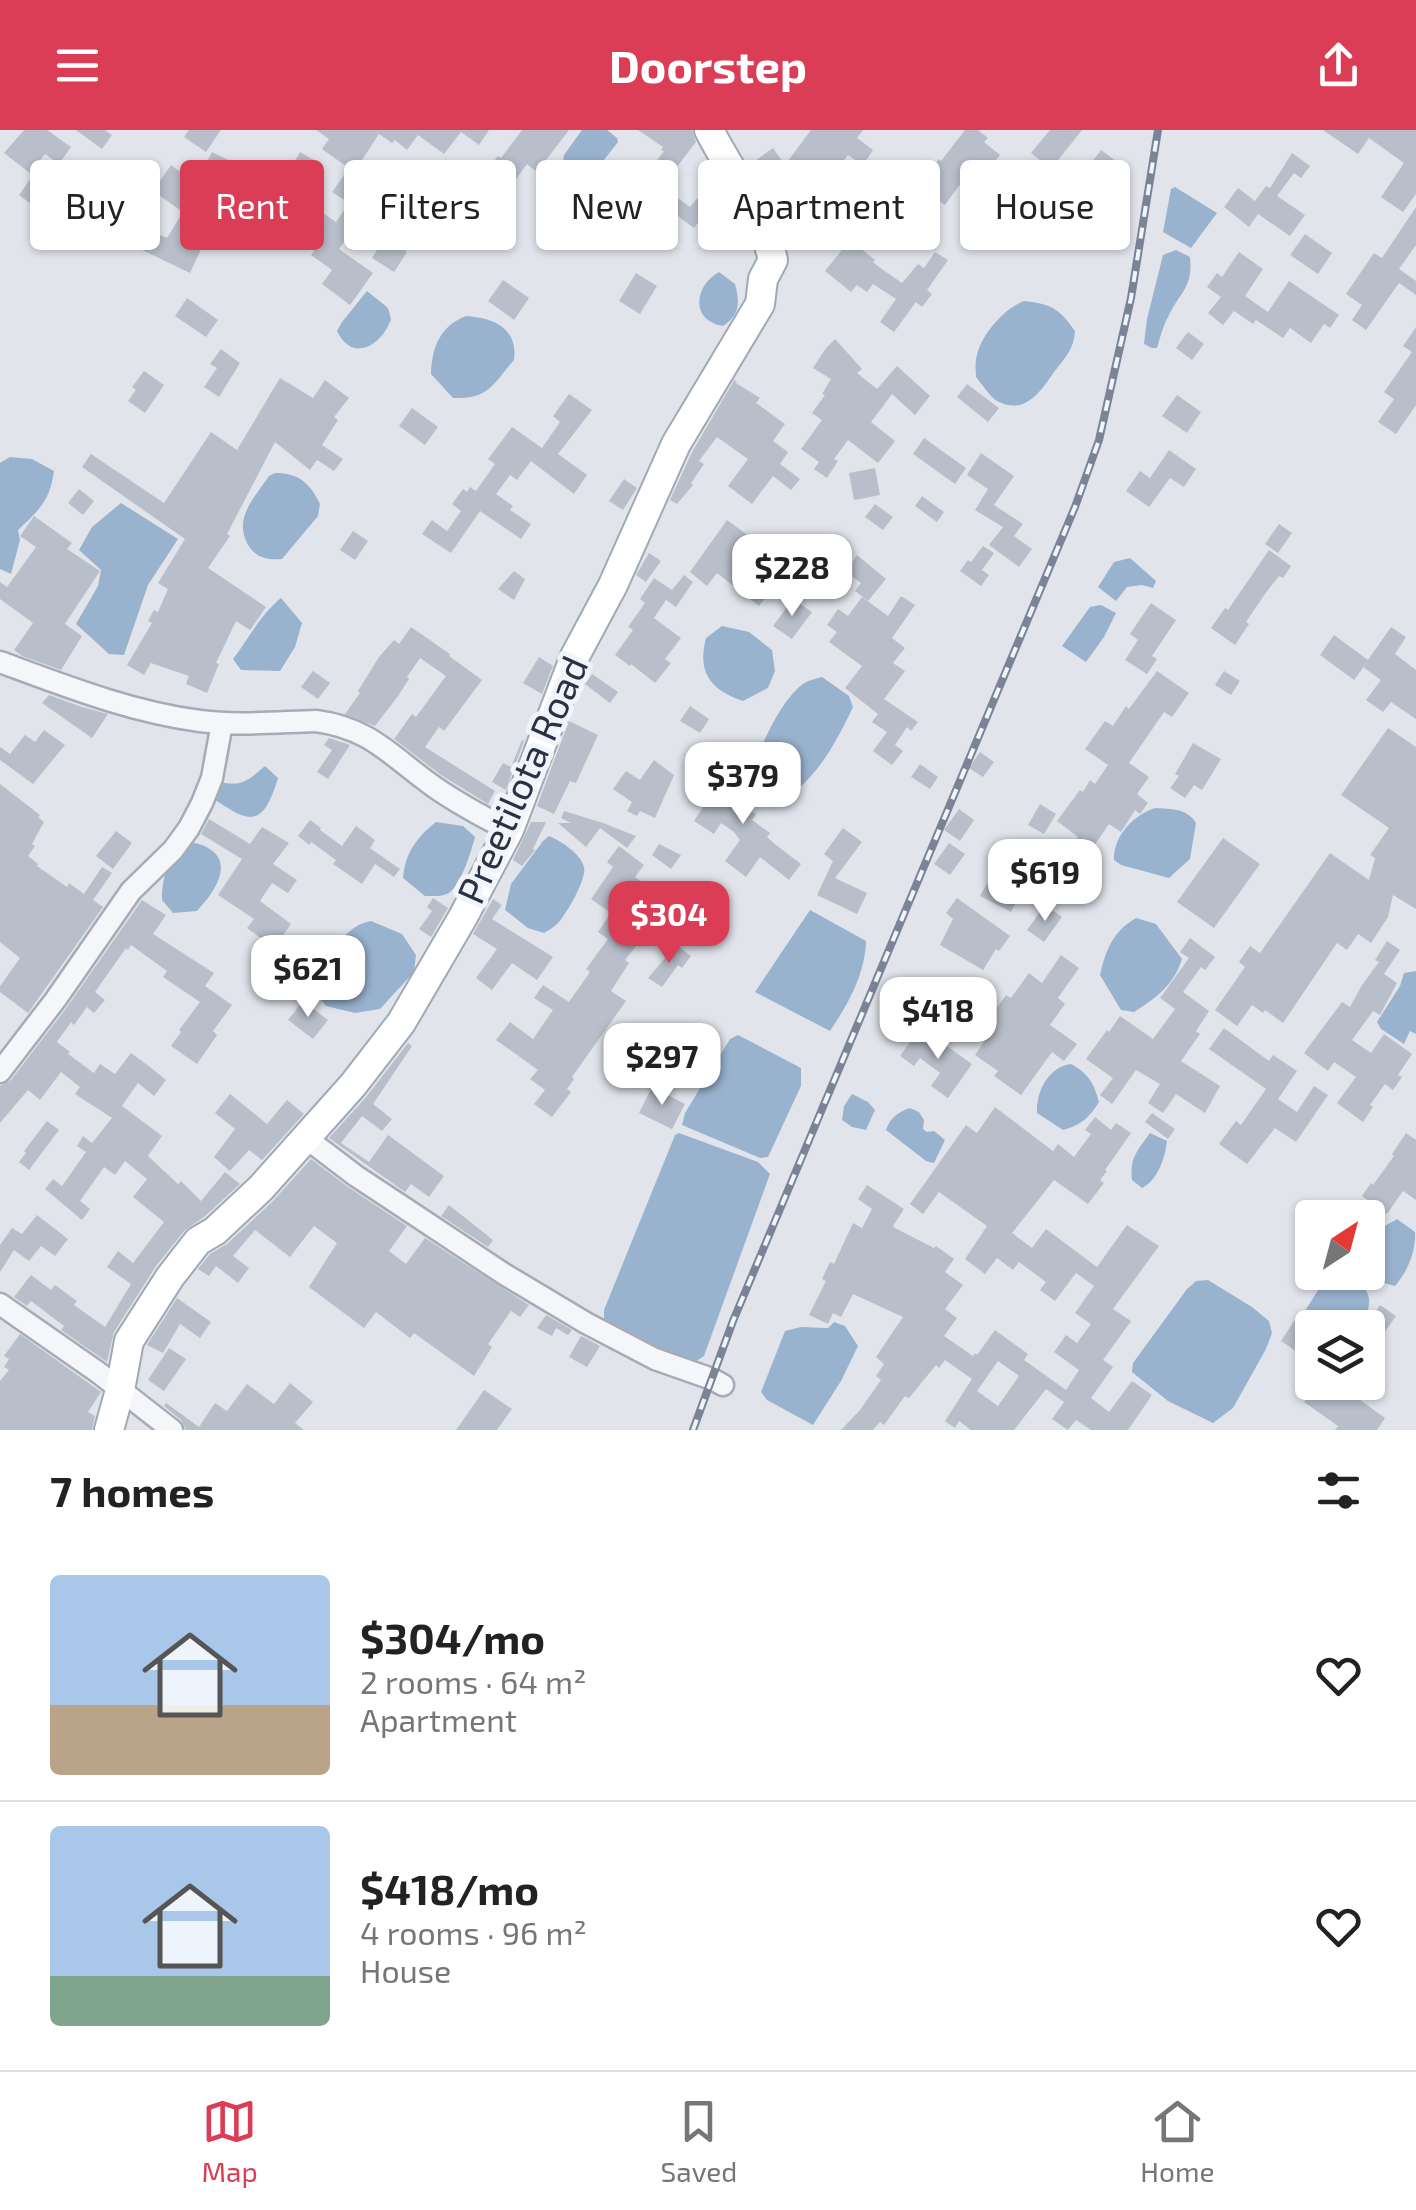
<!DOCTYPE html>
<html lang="en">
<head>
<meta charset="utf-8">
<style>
  :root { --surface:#fff; --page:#f6f6f6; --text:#222; --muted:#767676; --line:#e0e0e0; --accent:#da3d55 }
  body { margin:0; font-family:"Exo 2",sans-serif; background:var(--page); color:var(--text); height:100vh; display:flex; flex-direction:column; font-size:38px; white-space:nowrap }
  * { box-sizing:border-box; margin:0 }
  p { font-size:32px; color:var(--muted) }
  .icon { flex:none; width:55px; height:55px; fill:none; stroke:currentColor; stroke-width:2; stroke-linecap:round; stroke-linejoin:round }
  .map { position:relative; height:1300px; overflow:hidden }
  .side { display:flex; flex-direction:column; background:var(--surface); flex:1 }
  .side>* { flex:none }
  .banner { position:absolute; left:30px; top:30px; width:1358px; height:90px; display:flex; gap:20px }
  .needle { width:65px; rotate:36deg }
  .buttons { position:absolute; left:1295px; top:1070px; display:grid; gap:20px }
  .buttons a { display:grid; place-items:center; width:90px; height:90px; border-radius:10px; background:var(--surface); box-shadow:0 2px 8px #0004; font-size:50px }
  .price { position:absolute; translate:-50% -85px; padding:0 22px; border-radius:20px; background:#fff; color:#222; font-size:32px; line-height:65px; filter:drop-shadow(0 2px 5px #0008) }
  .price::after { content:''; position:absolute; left:50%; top:60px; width:30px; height:22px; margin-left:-15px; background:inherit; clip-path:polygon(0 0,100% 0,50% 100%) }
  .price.on { background:var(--accent); color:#fff }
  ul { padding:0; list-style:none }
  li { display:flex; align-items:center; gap:30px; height:250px; padding:0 50px }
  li+li { border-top:2px solid var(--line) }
  li span { display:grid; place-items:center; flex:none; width:280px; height:200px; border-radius:10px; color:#555 }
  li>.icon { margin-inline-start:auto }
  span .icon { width:120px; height:120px; fill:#fffc; stroke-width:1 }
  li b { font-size:42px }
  h2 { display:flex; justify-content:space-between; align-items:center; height:120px; padding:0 50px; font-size:42px }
  .chip { padding:0 35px; border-radius:10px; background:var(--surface); box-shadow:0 2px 8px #0004; font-size:35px; line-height:90px }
  .chip.on { background:var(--accent); color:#fff }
  header { display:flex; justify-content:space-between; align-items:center; height:130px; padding:0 50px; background:var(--accent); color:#fff; font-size:45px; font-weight:700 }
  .dock { display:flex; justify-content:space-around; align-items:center; height:140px; border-top:2px solid var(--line); background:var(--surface); font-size:28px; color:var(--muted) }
  .dock a { display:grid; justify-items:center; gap:5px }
  .dock .on { color:var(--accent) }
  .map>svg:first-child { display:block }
</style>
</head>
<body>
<header><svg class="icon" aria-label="menu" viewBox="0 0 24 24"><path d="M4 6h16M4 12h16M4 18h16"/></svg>Doorstep<svg class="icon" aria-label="share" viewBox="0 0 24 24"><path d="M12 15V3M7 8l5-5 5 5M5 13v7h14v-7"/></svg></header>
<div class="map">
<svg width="1416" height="1300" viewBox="0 0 1416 1300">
  <rect width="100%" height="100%" fill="#e1e5eb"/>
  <!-- water -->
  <path fill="#99b3ce" d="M582,0H607L617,8L618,12L589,49L563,32L564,25Z
    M1175,57L1217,83L1191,118L1163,102L1171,59Z
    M1176,120L1190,127C1193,159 1180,161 1168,187C1163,196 1160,208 1157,218H1152L1144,214L1147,189L1163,125Z
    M719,142L735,154C740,172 740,185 723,196C689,190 695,155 719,142Z
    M367,161L388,178L391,189C382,216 352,233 337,201L342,192Z
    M1024,171C1051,174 1059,178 1075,201C1074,219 1065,228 1054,242C1041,261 1025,286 997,271C990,267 982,254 976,247C976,242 975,236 976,230C979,207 1003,179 1024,171Z
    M466,186C494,188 518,198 514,230C492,255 489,269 453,268L431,244C432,217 440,196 466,186Z
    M10,327L32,329L54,341C50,371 39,380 18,400L20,410L11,444L0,439V333Z
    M275,343C299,343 310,353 320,374L318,386L282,429C267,430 255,428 247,413C234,387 255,367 269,346Z
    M121,373L178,409L148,455L124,525L109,524L76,494L98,456L101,440L79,420L92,397Z
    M1130,428L1156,451L1153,458L1142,455L1127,457L1116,471L1098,457L1114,432Z
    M281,468L302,493L295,517L280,541L241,540L233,529C249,508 261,484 281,468Z
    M1101,475L1116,483L1104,507L1086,532L1062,516L1090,477Z
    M722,496L749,502L772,520L775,541L768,558L743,571C710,560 697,542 706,508Z
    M822,547L849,566L853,577C838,609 818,647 788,666L761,649L754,636C763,611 783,566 806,552C808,551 821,547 822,547Z
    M265,636L278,648C262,702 247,692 208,665L220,652C242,657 249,650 265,636Z
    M1155,678C1171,679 1187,678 1196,693L1190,729L1169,748L1121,735L1114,730C1113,707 1133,685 1155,678Z
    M436,692L463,696L475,707C471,722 462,752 450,762C444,767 433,766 425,766L403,748C405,723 417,707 436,692Z
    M549,706C561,711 581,724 584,737C587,749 566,785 557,794C553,798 548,800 544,803L528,798L505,780L511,754L543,711Z
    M191,712C239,722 220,757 197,781L173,783L162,770C162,741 170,730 191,712Z
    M810,780L866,811C865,845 848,874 830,901L755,862Z
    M1136,788L1156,794L1182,829C1174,855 1156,868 1134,882L1121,880L1100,845C1106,820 1112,802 1136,788Z
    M371,791L402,804L416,825L414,842L380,879L355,883L326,876L310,856C324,833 343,795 371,791Z
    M1416,841V904L1410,901L1404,914L1381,899L1377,892L1400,856L1404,843Z
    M738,905L801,938V956L768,1027L760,1028L682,995L685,983L730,909Z
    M1071,934C1088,943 1094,953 1099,972C1089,988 1081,995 1063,1000L1037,983C1036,962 1048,937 1071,934Z
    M852,964L868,972L875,980L866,1000L852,997L842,990L844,976Z
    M910,978L919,982L924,990L923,999L927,1002L934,1001L945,1010L934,1033L926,1031L886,1000C890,988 898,982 910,978Z
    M679,1003L758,1032L770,1044L704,1226L692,1234L654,1222L604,1195V1180L675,1005Z
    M1150,1003L1167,1011C1165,1028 1158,1050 1142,1058L1132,1050C1129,1028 1138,1020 1150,1003Z
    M1397,1089L1415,1102C1416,1121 1408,1141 1395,1156L1384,1153L1373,1136L1385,1096Z
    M1339,1143C1369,1156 1378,1166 1360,1197H1329V1195L1305,1181L1328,1144Z
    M1208,1150L1252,1177L1269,1191L1272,1203L1266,1219L1233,1278L1213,1293L1168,1271L1132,1242L1133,1233L1187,1159L1196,1151Z
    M834,1192L845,1196L858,1216L841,1251L813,1295L767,1270L761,1262L785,1201L801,1197L828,1198Z"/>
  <!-- building -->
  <path fill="#b8beca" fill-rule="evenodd" d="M24,0H47L71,17L59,34L45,24L30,43L4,23Z
    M76,0H105L112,5L102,19Z
    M189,0H221L206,22L184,7Z
    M316,0H489L479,15L461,2L444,24L418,5L407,20L395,10L392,13L379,4L354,42L322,19L329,9Z
    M522,0H569L537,42L527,34L513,53L490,36L498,26L501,28Z
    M638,0H692L696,12L662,56L690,77L702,63L720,79L713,88L706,82L694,98L675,84L673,86L636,58L664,21L661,20L663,17Z
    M811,0H863L857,8L873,20L863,35L848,25L811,74L813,78L781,98L749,35L773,18L785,35Z
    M965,0H978L988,8L984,12L1000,25L987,41L983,38L973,52L966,46L945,75L938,70L923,92L895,72L909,52L918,58L939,29L941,31Z
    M1050,0H1082L1051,39L1031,23Z
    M1323,0H1416V64L1403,82L1381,67L1404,33L1369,8L1358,24Z
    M1101,20L1120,34L1102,58L1083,44Z
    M212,22L246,39L230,71L234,74L226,87L222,84L204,113L190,143L140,119L149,100L167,108L183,82L153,61L171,35L196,53Z
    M300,22L319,33L298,69L276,56L275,58L249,48L256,31L288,43Z
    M1292,23L1310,36L1301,48L1294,43L1277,66L1305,85L1290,106L1258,84L1249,97L1224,77L1238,58L1255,71L1266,56L1270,58Z
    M608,36L627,51L609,73L590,57Z
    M347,41L381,65L383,62L402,74L404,70L425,84L402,118L407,122L394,142L372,128L386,106L360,90L339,119L373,143L350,175L322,154L332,140L311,125L321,112L289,90L303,69L336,92L349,73L332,62Z
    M33,45L55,60L40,81L19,65Z
    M1056,61L1074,75L1055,100L1037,86Z
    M80,71L117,89L106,111L69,93Z
    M1416,77V115L1399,139L1416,151V165L1399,153L1366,200L1352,190L1362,175L1346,164L1374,123L1382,128Z
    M1305,104L1332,123L1318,144L1290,125Z
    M850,110L875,130L873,132L883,140L902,153L918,134L924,138L935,122L948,130L927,160L932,164L922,177L916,172L894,202L880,192L896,169L873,154L867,162L857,155L851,162L825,141Z
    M1239,122L1263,139L1245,166L1268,182L1289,151L1339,185L1330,198L1324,194L1311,213L1290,198L1283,208L1256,190L1253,194L1234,181L1223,195L1208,183L1221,167L1207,157L1217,143L1222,147Z
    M636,143L657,156L640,184L619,171Z
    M503,150L529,168L514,190L488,171Z
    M187,168L218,190L206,207L175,186Z
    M1416,197V275L1396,304L1378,292L1394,269L1384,262L1412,222L1403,216Z
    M1188,202L1204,214L1192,230L1176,218Z
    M835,209L862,239L857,243L877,259L897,236L930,266L915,285L892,264L871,292L895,311L878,333L848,310L834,329L838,331L827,348L814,339L819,332L801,319L822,290L812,283L825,265L822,264L831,249L813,238L826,218Z
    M221,219L240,233L219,267L204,257L217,238L210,234Z
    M144,241L164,255L145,283L128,271L136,260L132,257Z
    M280,248L313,268L325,250L349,268L334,287L338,290L322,315L343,329L334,341L317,330L310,340L275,312L227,404L230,406L208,438L266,477L250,500L236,491L216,533L219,534L207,563L186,554L189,546L151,533L144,545L127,535L152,493L148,491L154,480L158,482L168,459L158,453L185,409L82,337L91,324L164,373L211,302L237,320Z
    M735,249L736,253L760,268L756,273L785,294L773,311L788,322L780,334L800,349L791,360L773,346L752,374L728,356L748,329L717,307L699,331L704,334L691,353L693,355L677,374L670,370L692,322Z
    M967,254L999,278L988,292L957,267Z
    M569,264L592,280L558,324L587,345L574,364L531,331L517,350L510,345L496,364L513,376L510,380L531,394L521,409L480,381L451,423L422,404L432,390L447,401L461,381L452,374L463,359L467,362L470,357L476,361L495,334L488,329L512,297L542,318L560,292L553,286Z
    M1177,265L1201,282L1187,303L1162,286Z
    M412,278L438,297L425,315L399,296Z
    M924,308L966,338L955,354L913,324Z
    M1169,320L1196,339L1184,357L1170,348L1149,377L1126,361L1140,341L1150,348Z
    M981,323L1014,346L994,375L1023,394L1014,406L1032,419L1019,437L989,415L1003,397L975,380L988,359L967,345Z
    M875,338L880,365L854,370L849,343Z
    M624,349L637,358L623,380L609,371Z
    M79,359L94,371L83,385L68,373Z
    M922,366L944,382L937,392L915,376Z
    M875,374L893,387L883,400L865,387Z
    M34,386L72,413L67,419L100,441L65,494L82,506L61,540L22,526L14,520L33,493L0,469V452L7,457L36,417L20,406Z
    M727,390L780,429L776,434L782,438L764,463L767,466L759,476L717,443L707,456L690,442ZM750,425L767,437L754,456L737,443Z
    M1279,394L1292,403L1278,423L1265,414Z
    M353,401L368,411L355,430L340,420Z
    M983,416L994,423L982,440L989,445L981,456L960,441L968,430L971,432Z
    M1269,420L1291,436L1283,448L1279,446L1265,464L1246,492L1249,494L1235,515L1211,498L1225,478L1228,480Z
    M649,423L661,431L646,452L636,445Z
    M857,425L886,449L868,471L855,461L861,453L846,442Z
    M514,441L525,449L514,470L498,459Z
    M684,445L693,452L676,477L666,470L654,488L681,508L665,529L671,533L655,553L631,534L630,536L615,525L633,500L628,497L645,473L640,469L654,448L672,460Z
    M901,466L915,475L892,508L905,518L893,533L905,541L884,569L918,592L911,601L907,597L895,615L903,621L892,635L873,621L887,602L872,592L878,584L845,558L862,536L829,512L837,502L827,495L838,479L848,486L862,467L888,486Z
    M793,469L812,482L792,509L773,496Z
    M1151,473L1176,490L1152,526L1157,529L1147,544L1125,530L1138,510L1130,504Z
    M411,497L450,524L449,526L482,550L444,601L439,597L425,617L495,661L488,674L441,645L394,609L412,584L416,587L446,546L420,528L407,547L409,549L398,566L375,596L345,584L360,563L358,561L379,527L394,510L399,514Z
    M1391,497L1406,507L1395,524L1416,540V589L1391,572L1383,582L1366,570L1381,550L1363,537L1368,531L1354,550L1320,525L1334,505L1368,530Z
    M539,527L553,536L542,564L523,553Z
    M313,541L330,553L318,569L301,557Z
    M1157,541L1189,563L1172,587L1164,582L1129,633L1149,647L1137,664L1148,673L1140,684L1135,680L1121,702L1109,694L1089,723L1074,712L1078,707L1057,691L1080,660L1083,662L1090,650L1095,654L1108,635L1085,619L1105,591L1113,596L1126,576L1129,579Z
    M1224,541L1240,551L1231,565L1215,555Z
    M592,544L618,562L610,573L585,554Z
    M49,565L82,577L108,584L92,608L42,573Z
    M690,576L709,589L700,603L680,591Z
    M569,591L598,605L576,653L570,651L554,684L537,676Z
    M1388,598L1416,617V779L1393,765L1388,787L1371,813L1358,804L1347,820L1337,813L1283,893L1265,880L1263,883L1252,875L1237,896L1215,880L1245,837L1239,832L1250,816L1260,823L1330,723L1369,750L1375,728L1370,725L1389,698L1341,665Z
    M44,600L65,615L33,654L0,630V617L10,624L25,605L35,612Z
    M329,608L350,615L328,649L317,642L332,620L324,615Z
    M522,610L524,611L506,660L492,652L503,633L511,637Z
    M1193,613L1221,629L1202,660L1194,655L1185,668L1170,658L1179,646L1175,644Z
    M980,622L994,632L983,647L969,638Z
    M654,630L674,645L655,688L640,681L637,686L627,681L632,672L613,659L626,641L640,650Z
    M920,634L938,647L930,659L911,647Z
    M724,639L761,663L750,680L756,684L752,690L770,703L767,707L776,715L801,734L789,750L760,727L746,747L725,731L740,710L734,702L721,693L714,704L694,691L716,657L714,655Z
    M0,654L40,685L38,687L44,692L32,714L35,716L28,726L38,734L37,736L67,757L69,753L84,764L102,737L112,743L93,770L103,777L28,883L0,862V856L20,828L0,812Z
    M1040,674L1056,684L1044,704L1028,695Z
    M959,679L974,690L960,711L944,700Z
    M564,681L603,693L636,706L627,718L600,698L586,717L558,693H571L561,688Z
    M209,689L250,714L262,697L289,713L273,734L297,750L288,763L272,753L260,771L291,794L274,818L247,798L254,789L218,765L242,729L201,704Z
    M310,690L321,698L320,700L342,716L356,696L375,710L370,718L400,739L394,747L375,734L362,754L333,734L336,730L311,712L309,715L298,706Z
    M531,692H546L533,719L535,720L522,736L513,730Z
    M843,698L862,712L835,748L867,763L857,784L817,765L833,731L824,724Z
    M116,701L132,713L113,739L96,726Z
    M1223,708L1260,734L1214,798L1177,772Z
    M949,713L965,724L950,745L934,734Z
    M659,714L681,725L671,739L652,725Z
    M619,716L644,735L635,747L670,773L662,783L644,769L619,804L636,816L625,830L629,833L611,861L626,871L572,947L574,949L567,959L571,962L552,987L534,974L545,960L530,949L538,940L496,910L510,892L533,909L553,880L534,868L543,855L569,872L590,842L586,839L608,809L598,802L611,783L591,769L613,737L607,732Z
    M1003,743L1025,754L1011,782L980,766L989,750L998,754Z
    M433,768L448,778L431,807L419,799L432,781L427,777Z
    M957,768L1010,806L999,821L996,819L983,840L940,815L953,789L946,783Z
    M493,769L502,775L492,789L553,827L537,850L512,833L492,860L476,848L497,819L473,804Z
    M142,770L166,785L153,804L214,843L205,856L232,875L213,901L217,905L197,934L171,916L181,902L179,900L200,872L163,847L167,841L131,815L128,820L126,818L95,862L105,870L94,883L87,877L74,895L71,892L57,912L70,922L68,924L94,943L100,934L115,944L131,923L150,937L166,950L154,966L138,953L122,976L162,1006L148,1026L178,1054L181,1051L201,1071L225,1042L240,1054L204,1087L185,1100L156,1136L114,1202L107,1232L61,1200L64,1196L31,1171L27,1176L14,1167L31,1145L51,1160L55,1155L77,1171L74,1175L105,1197L131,1154L107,1137L118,1121L133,1133L164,1092L133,1067L147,1049L125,1031L115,1045L104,1037L80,1071L90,1079L82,1090L45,1059L53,1049L62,1056L86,1022L77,1016L83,1006L92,1013L112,988L75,964L80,957L61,942L40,970L28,960L0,993V956L11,950L67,877Z
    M1045,775L1062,787L1044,812L1027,800Z
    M674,779L690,792L676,811L659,799Z
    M1190,808L1215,827L1205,840L1201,837L1183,862L1209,881L1196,901L1200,904L1181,931L1220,956L1205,983L1176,964L1163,983L1148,973L1160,954L1136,940L1112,974L1100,965L1113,948L1086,929L1107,900L1109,902L1120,886L1153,909L1175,879L1160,868L1189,828L1180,822Z
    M1387,811L1400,820L1384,844L1397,853L1380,885L1373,881L1352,910L1371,923L1384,904L1412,924L1398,945L1402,947L1393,960L1385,954L1370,975L1373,977L1363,992L1337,973L1356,947L1334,932L1328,941L1304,923L1342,872L1350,877L1362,855L1379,832L1375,830Z
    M676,815L691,826L682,838L678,835L662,857L648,848Z
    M1061,825L1079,838L1058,868L1065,874L1050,895L1077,914L1064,931L1052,922L1021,965L994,946L998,941L975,925L997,893L990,887L1006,865L1011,868L1029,843L1042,853Z
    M303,871L328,890L313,909L288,890Z
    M1224,898L1269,931L1273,925L1297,941L1278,969L1297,982L1314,956L1328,965L1296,1012L1275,998L1247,1034L1219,1014L1236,991L1241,995L1266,959L1209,919Z
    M917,902L934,914L937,909L972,934L948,968L931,956L940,943L920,928L914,936L900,926Z
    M408,913L412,916L373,974L392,989L382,1001L362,986L341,1013L369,1032L388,1005L444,1046L429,1067L411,1054L405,1062L329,1008L367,966Z
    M652,957L685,974L672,999L639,983Z
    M230,964L267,994L287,970L304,984L262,1030L249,1020L230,1041L214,1027L235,999L215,983Z
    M995,977L1053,1021L1058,1014L1074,1027L1091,1004L1085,1000L1095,987L1111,1000L1116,993L1131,1003L1105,1040L1107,1041L1100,1050L1104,1053L1088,1074L1054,1050L1012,1103L1032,1118L1046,1099L1097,1137L1127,1095L1159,1116L1113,1179L1131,1191L1103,1230L1113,1237L1091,1268L1109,1282L1132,1251L1152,1265L1128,1300H1091L1076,1290L1068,1300L1052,1289L1064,1272L1046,1259L1014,1300H971L959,1291L955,1298L945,1291L972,1249L945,1230L939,1238L936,1235L909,1268L905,1266L884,1295L880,1292L873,1300H841L860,1280L881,1250L876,1246L884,1234L876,1227L903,1187L853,1164L841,1187L833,1183L828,1194L809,1185L826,1151L822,1149L830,1132L834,1134L853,1093L862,1098L872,1079L858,1069L867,1055L904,1079L893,1096L895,1098L934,1118L936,1116L954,1129L945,1142L963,1155L945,1179L957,1188L944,1206L973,1226L975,1223L977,1225L995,1200L1028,1224L1024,1230L1066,1260L1079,1240L1054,1222L1066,1205L1077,1213L1091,1194L1075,1183L1094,1156L1076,1143L1055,1171L1040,1160L1046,1152L1019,1132L1013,1140L997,1128L985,1144L965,1129L987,1096L939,1062L923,1084L910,1074L966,995L977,1003ZM998,1231L1019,1246L998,1276L977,1261Z
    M1152,983L1175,999L1168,1009L1145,992Z
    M47,991L59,1000L29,1040L19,1032L26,1023L24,1021Z
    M1406,1003L1416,1010V1070L1403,1061L1387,1084L1362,1066L1371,1053L1373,1055L1394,1026L1392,1024Z
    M311,1029L348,1057L407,1096L389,1121L406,1134L425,1108L529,1175L520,1187L511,1181L488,1214L492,1217L474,1246L414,1203L410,1208L376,1182L364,1198L309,1157L337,1113L314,1096L290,1127L255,1100L233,1126L249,1138L238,1153L216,1136L209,1146L198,1139L210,1124L227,1114L273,1071Z
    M449,1075L493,1110L488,1117L441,1086Z
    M37,1085L68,1109L55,1126L41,1116L29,1131L14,1120L0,1142V1115L12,1098L22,1104Z
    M177,1168L211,1192L200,1208L180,1194L163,1223L147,1215Z
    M1380,1175L1396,1186L1376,1214L1368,1208V1193Z
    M1300,1182L1312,1190V1218L1306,1228L1281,1211Z
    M546,1185L572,1200L568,1205L556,1198L552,1206L537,1198Z
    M20,1204L101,1262L88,1282L95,1286L92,1300H0V1251L9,1240L4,1237L9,1229L4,1226Z
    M581,1206L600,1216L587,1237L569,1227Z
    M169,1218L186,1229L164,1261L148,1250Z
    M1318,1252H1360L1352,1264L1385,1288L1377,1300H1335L1338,1296L1304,1272Z
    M290,1253L313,1272L295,1293L304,1300H186L181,1290L164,1276L166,1273L199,1297L215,1273L227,1281L247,1254L274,1274Z
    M484,1260L512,1279L497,1300H456Z"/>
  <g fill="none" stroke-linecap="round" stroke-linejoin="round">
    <defs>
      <path id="minor" d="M0,532C65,556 131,582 200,591C238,596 278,592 316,591C370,598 391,626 433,656C457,673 483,687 509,700
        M0,942L56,869L131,761L173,720L189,698L202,673L212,648L222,593
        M306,1008L356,1046L406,1079L504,1144L586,1193L655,1229L712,1249L723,1255
        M0,1174L99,1243L172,1300"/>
      <path id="major" d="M109,1300L120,1260L129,1211L170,1147L198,1111L215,1101L261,1058L353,955L401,893L463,787L509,700L575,526L613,455L676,314L760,174L763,149L773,130C761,79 732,45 709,0"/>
    </defs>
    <!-- minor casing -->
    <use href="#minor" stroke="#a6acb6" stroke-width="25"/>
    <!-- major casing -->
    <use href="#major" stroke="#a0a9b8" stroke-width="32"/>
    <!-- minor -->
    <use href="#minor" stroke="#f5f6f9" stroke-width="20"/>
    <!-- major -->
    <use href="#major" stroke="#fff" stroke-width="28"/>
    <defs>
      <path id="rail" d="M693,1300L733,1191L1075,377L1099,310L1131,168L1158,0"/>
    </defs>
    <!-- rail casing -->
    <use href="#rail" stroke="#798496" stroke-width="8"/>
    <!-- rail -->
    <use href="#rail" stroke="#f1f4f8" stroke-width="4" stroke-dasharray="11" stroke-linecap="butt"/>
  </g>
  <g text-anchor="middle" stroke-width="10" stroke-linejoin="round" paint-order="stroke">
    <!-- street labels -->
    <g font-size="38" fill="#283245" stroke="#f1f4f8">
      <text transform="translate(523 650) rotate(-66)" y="13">Preetilota Road</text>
    </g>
  </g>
</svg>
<div class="buttons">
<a><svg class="needle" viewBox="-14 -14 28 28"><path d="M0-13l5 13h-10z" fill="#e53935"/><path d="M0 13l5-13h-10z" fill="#767676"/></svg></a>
<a><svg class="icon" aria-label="layers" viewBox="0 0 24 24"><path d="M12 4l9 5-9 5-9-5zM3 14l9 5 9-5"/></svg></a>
</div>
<b class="price" style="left:792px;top:489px">$228</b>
<b class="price" style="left:743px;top:697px">$379</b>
<b class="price" style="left:1045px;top:794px">$619</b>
<b class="price on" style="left:669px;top:836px">$304</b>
<b class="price" style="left:308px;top:890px">$621</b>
<b class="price" style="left:938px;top:932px">$418</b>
<b class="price" style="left:662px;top:978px">$297</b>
<div class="banner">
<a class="chip">Buy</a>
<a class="chip on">Rent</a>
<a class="chip">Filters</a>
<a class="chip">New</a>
<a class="chip">Apartment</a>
<a class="chip">House</a>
</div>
</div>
<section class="side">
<h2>7 homes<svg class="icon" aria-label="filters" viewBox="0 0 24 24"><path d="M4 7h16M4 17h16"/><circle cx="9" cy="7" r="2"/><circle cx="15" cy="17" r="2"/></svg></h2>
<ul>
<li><span style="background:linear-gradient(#a9c7e8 65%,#b9a48a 0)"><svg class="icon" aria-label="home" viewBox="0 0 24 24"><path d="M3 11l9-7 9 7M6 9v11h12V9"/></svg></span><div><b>$304/mo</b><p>2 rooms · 64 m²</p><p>Apartment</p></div><svg class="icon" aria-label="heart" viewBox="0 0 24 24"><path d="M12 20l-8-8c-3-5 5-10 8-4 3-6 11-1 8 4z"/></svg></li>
<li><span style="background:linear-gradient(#a9c7e8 75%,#7fa58c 0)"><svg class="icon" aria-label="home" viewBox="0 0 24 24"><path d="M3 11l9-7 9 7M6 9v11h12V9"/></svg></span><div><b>$418/mo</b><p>4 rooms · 96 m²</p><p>House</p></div><svg class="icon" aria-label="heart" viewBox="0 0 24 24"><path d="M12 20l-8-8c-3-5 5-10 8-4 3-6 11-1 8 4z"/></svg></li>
</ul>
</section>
<nav class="dock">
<a class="on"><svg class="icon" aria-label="map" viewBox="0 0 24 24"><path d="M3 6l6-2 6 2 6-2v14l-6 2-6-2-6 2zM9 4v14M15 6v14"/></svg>Map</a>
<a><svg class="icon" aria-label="saved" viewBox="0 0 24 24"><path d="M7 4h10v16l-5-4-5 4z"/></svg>Saved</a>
<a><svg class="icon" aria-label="home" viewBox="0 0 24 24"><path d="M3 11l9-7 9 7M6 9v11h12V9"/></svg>Home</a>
</nav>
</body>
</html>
